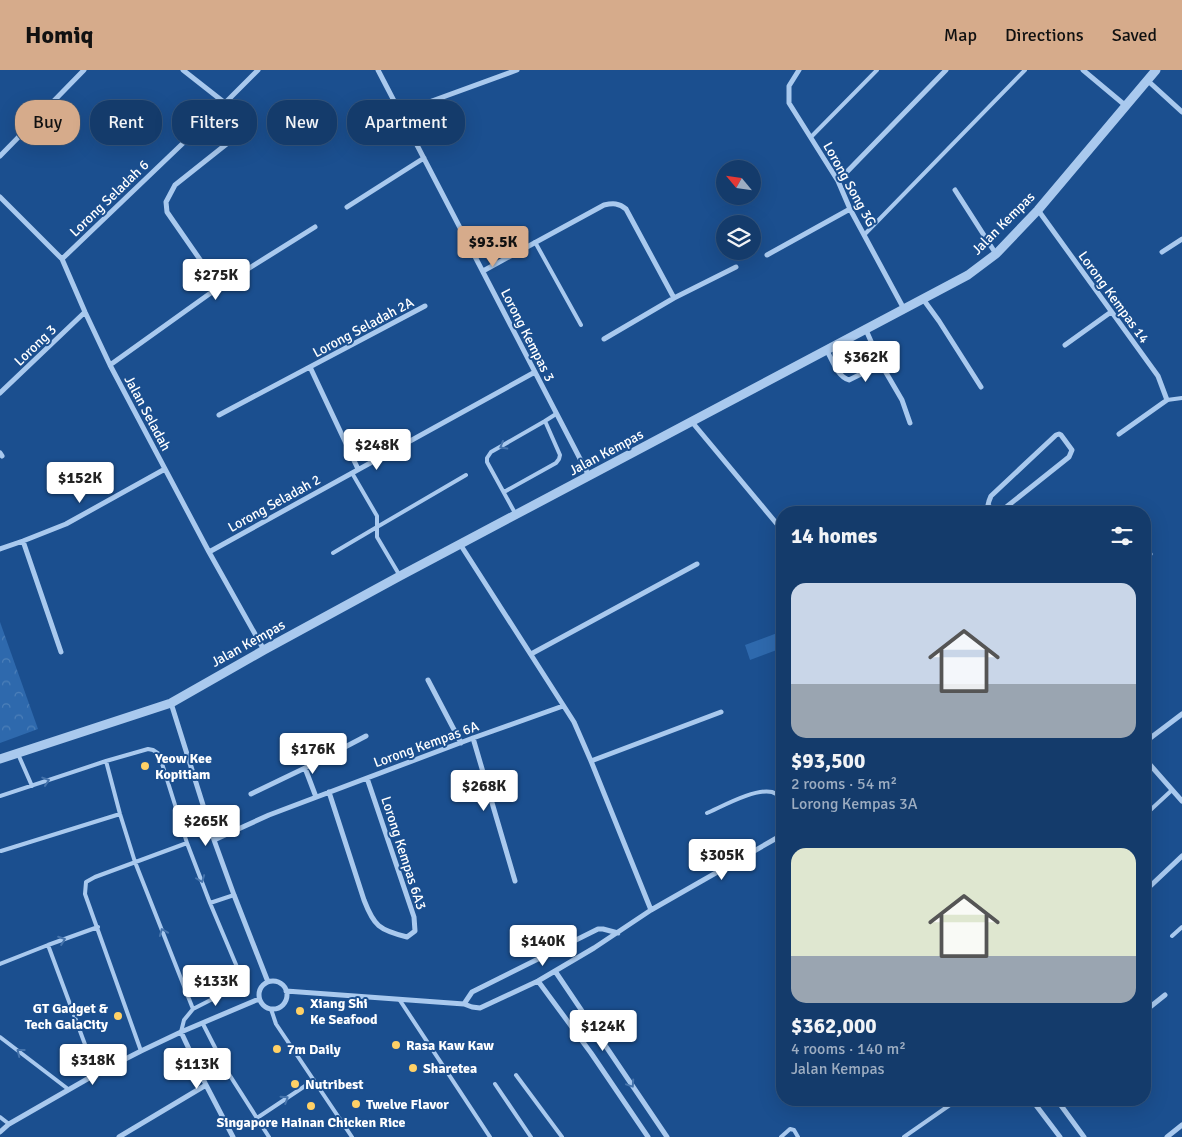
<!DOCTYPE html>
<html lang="en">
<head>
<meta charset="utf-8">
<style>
  :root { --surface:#143b6b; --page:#1d4271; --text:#f1f3f6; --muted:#9dadc1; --line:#33557e; --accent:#d6ab8b }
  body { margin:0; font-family:Signika,sans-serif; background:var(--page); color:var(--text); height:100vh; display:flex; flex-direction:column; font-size:19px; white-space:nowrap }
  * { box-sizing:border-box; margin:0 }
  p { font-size:16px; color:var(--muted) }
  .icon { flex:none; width:28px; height:28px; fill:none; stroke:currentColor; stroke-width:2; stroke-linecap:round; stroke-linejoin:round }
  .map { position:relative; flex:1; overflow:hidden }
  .sheet { position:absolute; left:776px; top:436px; width:375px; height:600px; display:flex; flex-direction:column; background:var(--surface); border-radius:20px; box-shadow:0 5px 20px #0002,0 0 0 1px var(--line) }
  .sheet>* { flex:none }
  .top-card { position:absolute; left:15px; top:30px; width:475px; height:45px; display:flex; gap:10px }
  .needle { width:32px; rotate:299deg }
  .buttons { position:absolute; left:716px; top:90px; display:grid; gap:10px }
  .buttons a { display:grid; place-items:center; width:45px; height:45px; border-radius:50%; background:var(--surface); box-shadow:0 5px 20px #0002,0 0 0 1px var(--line); font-size:25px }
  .price { position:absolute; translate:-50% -42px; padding:0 11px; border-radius:5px; background:#fff; color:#222; font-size:16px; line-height:32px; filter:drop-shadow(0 1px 2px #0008) }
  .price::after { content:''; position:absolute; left:50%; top:30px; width:15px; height:11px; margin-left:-8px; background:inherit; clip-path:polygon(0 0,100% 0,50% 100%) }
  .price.on { background:var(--accent); color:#111 }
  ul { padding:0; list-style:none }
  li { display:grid; align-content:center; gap:10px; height:265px; padding:0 15px }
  li span { display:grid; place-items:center; height:155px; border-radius:15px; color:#555 }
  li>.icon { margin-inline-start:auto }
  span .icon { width:90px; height:90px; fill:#fffc; stroke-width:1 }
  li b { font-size:21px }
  h2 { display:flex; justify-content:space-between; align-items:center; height:60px; padding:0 15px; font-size:21px }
  .chip { padding:0 18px; border-radius:20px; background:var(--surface); box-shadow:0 5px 20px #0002,0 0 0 1px var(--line); font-size:18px; line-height:45px }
  .chip.on { background:var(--accent); color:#111 }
  header { display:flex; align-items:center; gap:30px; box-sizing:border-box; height:70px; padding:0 25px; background:var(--accent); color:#111 }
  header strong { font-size:24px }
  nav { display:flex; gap:28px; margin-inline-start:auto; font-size:18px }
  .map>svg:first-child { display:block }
</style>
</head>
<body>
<header>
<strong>Homiq</strong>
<nav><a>Map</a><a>Directions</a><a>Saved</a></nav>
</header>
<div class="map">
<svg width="1182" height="1067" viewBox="0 0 1182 1067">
  <defs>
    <pattern id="park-crowns" width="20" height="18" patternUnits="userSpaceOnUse" patternTransform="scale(1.25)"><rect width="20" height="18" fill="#2e69ad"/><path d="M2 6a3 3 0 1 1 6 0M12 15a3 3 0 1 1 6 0" fill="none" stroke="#4d80b9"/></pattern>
  </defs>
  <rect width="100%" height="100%" fill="#1b4f8f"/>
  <!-- green -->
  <path fill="#2e69ad" d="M780,562L782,568V578L750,590L745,575Z"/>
  <!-- park -->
  <path fill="url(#park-crowns)" d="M0,552L38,659L0,673Z"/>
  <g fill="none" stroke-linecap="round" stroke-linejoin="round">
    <!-- service -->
    <path stroke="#a9c9ee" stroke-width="4" d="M811,67L877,0
      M864,165L1025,0
      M535,172L581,255
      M1167,330L1182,328
      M504,422L556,393L559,389L560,385L545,351
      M515,443L487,392V388L491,382L545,351L556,344
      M333,483L377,457V446L352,403
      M400,506L377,467V457L466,405
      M18,684L32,716
      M106,691L120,744L135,792L193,939
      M0,726L106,691L148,679L153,680L159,684L187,773L210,833L240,904L239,913L234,918L193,939L184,950L181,962
      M707,743C723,736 755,718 772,722C775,723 780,726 782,728
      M1145,745L1172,720
      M1,781L120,744
      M210,833L234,825
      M1172,866L1182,857
      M48,875L96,1004
      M0,894L48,875L98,857
      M399,929L490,1067
      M271,939L276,954L352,1067
      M203,954L227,1001L269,1067
      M0,967L68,1019
      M141,981L85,824L86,812L95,807L187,773
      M516,1005L562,1067
      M495,1014L531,1067
      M0,1047L9,1054
      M257,1048L314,1010
      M781,1067L790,1059L794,1060L798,1067
      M904,1067L957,1030"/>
    <!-- minor -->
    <path stroke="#a9c9ee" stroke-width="5" d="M183,0L225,33
      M378,0L589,406
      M799,0L789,16V33L838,111L850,139L904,239
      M1083,0L1126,36
      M1147,10L1182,42
      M399,43L517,0
      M0,86L84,0
      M838,111L946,0
      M955,120L996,184
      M0,127L62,189L85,242L110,295L209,482L264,580
      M347,137L424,88
      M1038,140L1158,306L1167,330L1119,364
      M1162,182L1182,169
      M767,185L850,139
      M62,189L225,33L258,0
      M483,201L604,135C613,133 619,133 626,139L674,228L736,197
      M219,217L167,142L166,132L175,115L248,57
      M923,229L939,251L981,317
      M866,260L881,294
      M604,269L674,228
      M1065,275L1111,242
      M827,281C833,291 837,306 849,310L881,294L902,330L910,353
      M110,295L219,217L315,157
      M310,297L358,399
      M0,323L85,242
      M219,345L425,236
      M692,352L782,460
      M0,383L2,386
      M995,442L988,435L989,431L991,426L1056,365L1059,364L1061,365L1072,380L1069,387L1000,442
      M23,471L61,582
      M460,474L574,652L591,691L651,840
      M0,479L23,471L66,454L165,399
      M209,482L535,302
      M1145,489L1150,484
      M531,584L697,494
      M428,610L461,673
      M171,633L214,770L234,825L268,912
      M473,668L515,811
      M1145,672L1182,644
      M1145,689L1182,731
      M591,691L721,642
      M305,698L316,727
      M329,722L364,830C374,856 379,860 407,867L415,861L414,847L367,708
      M251,724L305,698L366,666
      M214,770L269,745L473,668L563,636
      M1145,821L1182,786
      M555,901L667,1067
      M538,911L591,983L648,1067
      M259 925a14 14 0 1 1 28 0a14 14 0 1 1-28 0Z
      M286,921L464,934L472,922L598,859H603L618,863
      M464,934L472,937L480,938L538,911L594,878L651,840L782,765
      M1145,941L1165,925
      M181,962L206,1015L233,1067
      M1032,1030L1060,1067
      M1057,1030L1084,1067
      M0,1062L9,1054L96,1004L141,981L181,962L259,929
      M119,1067L206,1015
      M1167,1067L1182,1055"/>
    <!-- tertiary -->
    <path stroke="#a9c9ee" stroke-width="9" d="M0,689L171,633L264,580L400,506L968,205L996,184L1038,140L1156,0"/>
  </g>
  <!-- one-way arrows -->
  <defs><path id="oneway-chevron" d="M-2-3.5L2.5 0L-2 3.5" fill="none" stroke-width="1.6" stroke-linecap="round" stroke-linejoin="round" transform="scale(1.25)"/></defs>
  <g stroke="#4674ac">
    <use href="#oneway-chevron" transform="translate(503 376) rotate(150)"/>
    <use href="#oneway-chevron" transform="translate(46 711) rotate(-18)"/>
    <use href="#oneway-chevron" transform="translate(201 809) rotate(69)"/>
    <use href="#oneway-chevron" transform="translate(163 862) rotate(-112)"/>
    <use href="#oneway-chevron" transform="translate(62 870) rotate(-20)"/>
    <use href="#oneway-chevron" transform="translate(20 982) rotate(-142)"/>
    <use href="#oneway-chevron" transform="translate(631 1014) rotate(56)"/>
    <use href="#oneway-chevron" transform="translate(285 1029) rotate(-33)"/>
  </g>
  <!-- markers -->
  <g fill="#ffd166" stroke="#1b4f8f" stroke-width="2">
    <circle cx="145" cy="696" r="5"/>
    <circle cx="300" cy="941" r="5"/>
    <circle cx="118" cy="946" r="5"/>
    <circle cx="396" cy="975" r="5"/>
    <circle cx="277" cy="979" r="5"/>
    <circle cx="413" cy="998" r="5"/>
    <circle cx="295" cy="1014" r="5"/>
    <circle cx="356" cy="1034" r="5"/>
    <circle cx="311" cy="1036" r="5"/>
  </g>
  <g text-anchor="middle" stroke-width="4" stroke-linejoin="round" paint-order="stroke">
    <!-- street labels -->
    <g font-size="14" fill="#fff" stroke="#1b4f8f">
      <text transform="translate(850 114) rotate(61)" y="5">Lorong Song 3G</text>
      <text transform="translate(109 128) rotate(-44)" y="5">Lorong Seladah 6</text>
      <text transform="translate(1003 153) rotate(-45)" y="5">Jalan Kempas</text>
      <text transform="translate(1114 227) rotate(54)" y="5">Lorong Kempas 14</text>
      <text transform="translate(363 257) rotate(-28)" y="5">Lorong Seladah 2A</text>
      <text transform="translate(528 265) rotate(63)" y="5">Lorong Kempas 3</text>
      <text transform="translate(35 275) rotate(-44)" y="5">Lorong 3</text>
      <text transform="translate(148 343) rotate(62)" y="5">Jalan Seladah</text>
      <text transform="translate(606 382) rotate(-28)" y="5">Jalan Kempas</text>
      <text transform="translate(274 433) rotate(-29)" y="5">Lorong Seladah 2</text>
      <text transform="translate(248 573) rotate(-29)" y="5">Jalan Kempas</text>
      <text transform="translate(426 674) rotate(-20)" y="5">Lorong Kempas 6A</text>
      <text transform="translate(404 783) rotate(72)" y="5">Lorong Kempas 6A3</text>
    </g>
    <!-- poi labels -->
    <g font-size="14" font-weight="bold" fill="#fff" stroke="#1b4f8f" text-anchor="start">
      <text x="155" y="693">Yeow Kee<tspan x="155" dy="16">Kopitiam</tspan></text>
      <text x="310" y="938">Xiang Shi<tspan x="310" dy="16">Ke Seafood</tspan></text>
      <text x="108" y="943" text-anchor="end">GT Gadget &amp;<tspan x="108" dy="16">Tech GalaCity</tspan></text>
      <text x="406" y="980">Rasa Kaw Kaw</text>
      <text x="287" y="984">7m Daily</text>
      <text x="423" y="1003">Sharetea</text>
      <text x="305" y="1019">Nutribest</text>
      <text x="366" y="1039">Twelve Flavor</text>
      <text x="311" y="1057" text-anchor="middle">Singapore Hainan Chicken Rice</text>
    </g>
  </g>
</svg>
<div class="buttons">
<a><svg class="needle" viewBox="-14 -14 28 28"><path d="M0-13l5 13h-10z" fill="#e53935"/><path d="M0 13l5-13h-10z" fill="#9dadc1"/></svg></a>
<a><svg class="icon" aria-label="layers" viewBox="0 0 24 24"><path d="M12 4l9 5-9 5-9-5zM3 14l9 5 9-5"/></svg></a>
</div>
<b class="price on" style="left:493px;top:198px">$93.5K</b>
<b class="price" style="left:216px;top:231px">$275K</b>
<b class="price" style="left:866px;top:313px">$362K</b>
<b class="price" style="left:377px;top:401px">$248K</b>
<b class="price" style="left:80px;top:434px">$152K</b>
<b class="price" style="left:313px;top:705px">$176K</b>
<b class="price" style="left:484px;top:742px">$268K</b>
<b class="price" style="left:206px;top:777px">$265K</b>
<b class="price" style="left:722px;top:811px">$305K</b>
<b class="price" style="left:543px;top:897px">$140K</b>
<b class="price" style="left:216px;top:937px">$133K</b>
<b class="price" style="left:603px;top:982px">$124K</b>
<b class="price" style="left:93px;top:1016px">$318K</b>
<b class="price" style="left:197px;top:1020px">$113K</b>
<div class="top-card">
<a class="chip on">Buy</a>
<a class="chip">Rent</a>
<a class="chip">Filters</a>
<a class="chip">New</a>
<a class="chip">Apartment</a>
</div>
<section class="sheet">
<h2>14 homes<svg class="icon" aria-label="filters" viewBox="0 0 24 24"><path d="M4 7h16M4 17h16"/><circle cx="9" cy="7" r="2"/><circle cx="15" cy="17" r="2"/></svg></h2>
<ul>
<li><span style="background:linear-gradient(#c9d6e8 65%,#9aa5b1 0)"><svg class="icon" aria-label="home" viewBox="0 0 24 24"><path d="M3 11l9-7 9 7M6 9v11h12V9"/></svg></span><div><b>$93,500</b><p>2 rooms · 54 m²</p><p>Lorong Kempas 3A</p></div></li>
<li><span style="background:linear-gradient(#dfe7d0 70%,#9aa5b1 0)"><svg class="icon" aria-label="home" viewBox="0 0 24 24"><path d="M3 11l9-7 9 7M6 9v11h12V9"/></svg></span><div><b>$362,000</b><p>4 rooms · 140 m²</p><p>Jalan Kempas</p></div></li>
</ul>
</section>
</div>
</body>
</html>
